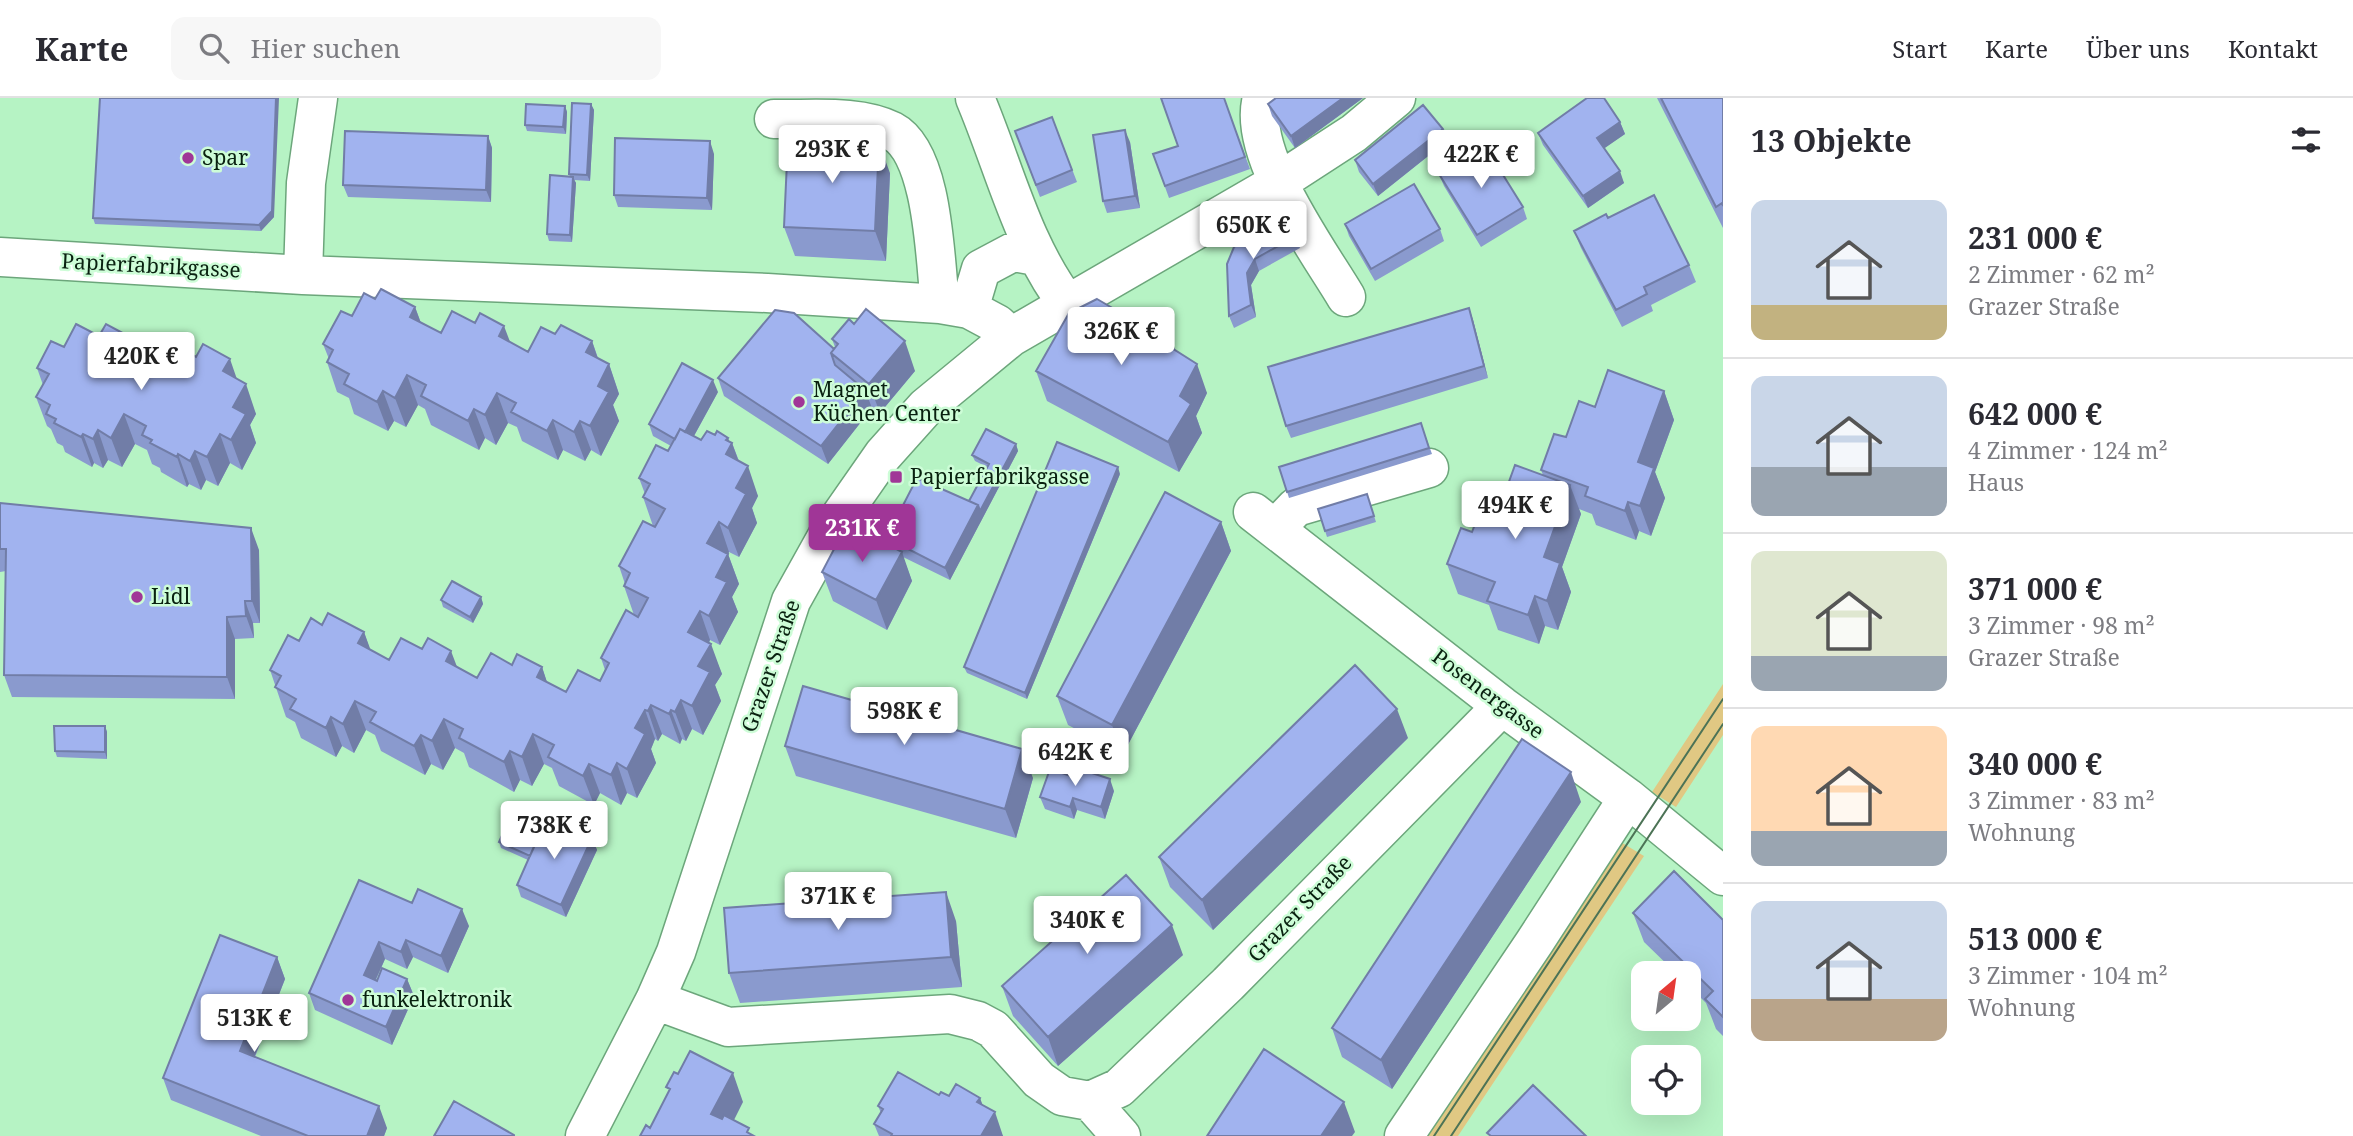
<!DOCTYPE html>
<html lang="de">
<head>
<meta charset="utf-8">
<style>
  :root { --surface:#fff; --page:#f7f7f7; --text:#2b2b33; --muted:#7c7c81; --line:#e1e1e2; --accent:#a03697 }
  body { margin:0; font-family:"Noto Serif",serif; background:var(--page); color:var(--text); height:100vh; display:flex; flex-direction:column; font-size:26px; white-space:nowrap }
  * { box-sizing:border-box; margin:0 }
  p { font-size:23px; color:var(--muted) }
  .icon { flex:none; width:38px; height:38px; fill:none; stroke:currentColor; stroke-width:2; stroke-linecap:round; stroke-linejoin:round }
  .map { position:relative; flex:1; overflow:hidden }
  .sheet { display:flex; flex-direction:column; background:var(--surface); width:630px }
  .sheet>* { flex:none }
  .needle { width:46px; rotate:29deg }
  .tools { position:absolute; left:1631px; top:863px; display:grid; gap:14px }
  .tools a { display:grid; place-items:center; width:70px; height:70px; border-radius:14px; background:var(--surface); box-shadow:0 7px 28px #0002; font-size:35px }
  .price { position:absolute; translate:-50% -60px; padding:0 16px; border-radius:7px; background:#fff; color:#222; font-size:23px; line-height:46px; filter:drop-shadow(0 2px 4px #0008) }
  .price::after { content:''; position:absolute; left:50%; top:42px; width:21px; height:16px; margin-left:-10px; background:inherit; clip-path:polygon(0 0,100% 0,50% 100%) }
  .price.selected { background:var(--accent); color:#fff }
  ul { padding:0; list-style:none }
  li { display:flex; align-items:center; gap:21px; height:175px; padding:0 28px }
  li+li { border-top:2px solid var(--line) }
  li span { display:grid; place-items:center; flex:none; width:196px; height:140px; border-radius:14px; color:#555 }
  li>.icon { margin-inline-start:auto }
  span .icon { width:84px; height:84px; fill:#fffc; stroke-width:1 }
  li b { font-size:30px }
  h2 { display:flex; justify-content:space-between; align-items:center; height:84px; padding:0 28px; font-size:30px }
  header { display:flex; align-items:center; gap:42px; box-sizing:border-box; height:98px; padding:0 35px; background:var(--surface); border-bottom:2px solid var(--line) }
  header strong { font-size:33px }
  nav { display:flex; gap:38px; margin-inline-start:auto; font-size:24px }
  .search { width:490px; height:63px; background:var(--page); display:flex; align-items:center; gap:18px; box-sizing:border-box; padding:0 24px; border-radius:14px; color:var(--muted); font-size:26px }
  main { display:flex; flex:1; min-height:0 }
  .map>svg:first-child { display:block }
</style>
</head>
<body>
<header>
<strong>Karte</strong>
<div class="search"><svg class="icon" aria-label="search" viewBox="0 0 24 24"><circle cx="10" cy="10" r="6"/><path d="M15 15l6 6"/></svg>Hier suchen</div>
<nav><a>Start</a><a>Karte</a><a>Über uns</a><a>Kontakt</a></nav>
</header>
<main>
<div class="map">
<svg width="1723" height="1038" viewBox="0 0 1723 1038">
  <rect width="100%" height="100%" fill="#b6f3c4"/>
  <!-- green -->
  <path fill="#e0c883" d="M1723,586V637L1676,709L1652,694Z
    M1619,743L1644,758L1458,1038H1422Z"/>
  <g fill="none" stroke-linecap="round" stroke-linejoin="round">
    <defs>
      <path id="minor" d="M975,0C1005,71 1022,147 1069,208
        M1262,0C1246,55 1318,152 1346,199
        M774,21C810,22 859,16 892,33C934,55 935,163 940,206
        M0,159L303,177L767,195L940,206L969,211L997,226L1011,239
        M303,177L306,85L318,0
        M969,211L981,171L1013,154L1036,158
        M1253,414L1502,608L1628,700L1723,778
        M1275,431L1296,409L1429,370
        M655,902L728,929L950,916L978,923L993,931L1039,982L1062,998L1090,1003L1119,990L1228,886L1502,608
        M1090,1003L1121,1038
        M585,1038L655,902L676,854L791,503L830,433L883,357L926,309L1011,239L1277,85L1354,35L1396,0
        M1404,1038L1534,845L1628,700"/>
    </defs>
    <!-- minor casing -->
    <use href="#minor" stroke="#6ca67b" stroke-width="41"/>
    <!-- minor -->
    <use href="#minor" stroke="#fff" stroke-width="38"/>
    <!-- tram -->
    <path stroke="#4c7356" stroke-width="2" d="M1434,1038L1723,601
      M1451,1038L1723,626"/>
  </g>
  <!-- wall -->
  <path fill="#8a9ace" d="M1224,0L1250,71L1169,100L1153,56L1178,48Z
    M1363,0L1295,50L1272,18L1268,6Z
    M1657,0H1723V130Z
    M591,6L594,12L590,83L574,82L576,85L572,144L549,143L547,136L570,79L569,76Z
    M565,8L567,14L566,36L527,33L525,27Z
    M1052,19L1077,84L1040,99L1015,33Z
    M1620,24L1625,36L1604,50L1624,85L1588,110L1543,47L1538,35Z
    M1443,31L1447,43L1378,98L1359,74L1355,62Z
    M488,38L492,50L491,104L348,99L343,87Z
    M1130,44L1140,110L1107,115L1103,103Z
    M714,56L712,112L618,109L614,97Z
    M890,75L886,163L795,158L784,129Z
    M1439,76L1523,109L1527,121L1481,149L1444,88Z
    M274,119L261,133L95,126L93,120Z
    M1608,120L1689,167L1696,184L1651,207L1653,213L1622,229L1581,150L1574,133Z
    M1345,126L1440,131L1444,143L1375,183L1349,138Z
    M1296,138L1300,150L1259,173L1251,187L1256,219L1234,230L1229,218L1227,166Z
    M375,201L415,209L421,225L441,235L510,244L528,254L555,236L592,243L598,260L609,266L619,296L613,307L619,323L601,358L591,352L585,363L563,352L558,362L522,343L517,329L508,325L496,347L485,340L479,352L431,327L425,311L418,307L406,329L394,323L388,333L354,316L349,300L337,294L327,264L329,261L323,246L352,218Z
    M1469,210L1473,222L1488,280L1291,340L1286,328Z
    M854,226L915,273L880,315L871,308L872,310L828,366L724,298L718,280L834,251L835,249L832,241Z
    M1169,234L1175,252L1207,295L1196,318L1202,335L1179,374L1047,303L1036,273Z
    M99,238L132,240L139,259L159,270L237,281L256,316L250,327L256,345L242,372L230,365L218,388L206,382L201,392L189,386L187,389L161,374L160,370L152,366L147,352L135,346L122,369L108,362L103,370L94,365L92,369L65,354L63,348L57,345L51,331L47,328L36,299L43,287L37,270Z
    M1664,293L1674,322L1655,374L1665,400L1651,438L1639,433L1636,442L1596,427L1592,416L1579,411L1581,416L1562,469L1571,494L1558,532L1545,528L1539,546L1498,532L1489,507L1458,496L1447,466L1472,434L1502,403L1543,377L1541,372L1566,339L1595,309Z
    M718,294L694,338L701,342L715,337L728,340L729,344L732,345L739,363L758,398L752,410L757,425L739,459L729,454L728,456L739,486L732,499L738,514L720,547L710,542L709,545L722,576L715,587L721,603L703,637L692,631L686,643L682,641L680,646L662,636L658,643L655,641L651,651L656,665L637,700L627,695L621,707L600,695L594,707L559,688L552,670L544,666L532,688L520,682L514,694L469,669L464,655L455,650L443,672L431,666L425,677L381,653L375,637L366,632L354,655L342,648L336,659L301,640L295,624L286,619L270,572L299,543L364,534L370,552L389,562L457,569L477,580L512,567L542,569L547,585L566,594L600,583L605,572L601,560L634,517L624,488L625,486L619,468L653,428L643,399L645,396L639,380L668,353L671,348L653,338L649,326Z
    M1421,325L1432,356L1289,400L1279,369Z
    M1016,346L1018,353L950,482L903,459L912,483L887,532L833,503L822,474L864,445L875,439L873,433L898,417L969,403L987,369L975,363L972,357Z
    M1120,376L1027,601L967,575L964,569Z
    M1367,396L1376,424L1327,439L1318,411Z
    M0,405L259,452L260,525H253L254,540L235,541V601L12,599L4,577L6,473L0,474Z
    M1221,424L1231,453L1123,656L1068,627L1057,598Z
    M481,499L483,506L473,525L443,509L441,502Z
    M105,628L107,634V661L57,659L55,653Z
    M1408,640L1213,832L1170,789L1159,759Z
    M785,648L1033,680L1016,740L796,678Z
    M1114,693L1105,721L1077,712L1074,721L1045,711L1040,699Z
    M1581,704L1392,991L1342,959L1332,930Z
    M544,727L592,740L597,752L566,819L521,799L517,787L528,762L501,750L499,744Z
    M412,805L469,828L448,875L413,859L407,871L385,861L376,882L407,881L414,898L392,947L315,912L309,895Z
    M1633,815L1723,822V938L1716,931L1706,905L1689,888V875H1676L1644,844Z
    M956,823L962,889L740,905L729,875Z
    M1183,857L1058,968L1013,918L1002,888Z
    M277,859L285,881L255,959L387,1030L384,1038H261L171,1002L163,980Z
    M939,997L980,1000L982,1007L1003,1038H879L874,1026L881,1015L878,1008Z"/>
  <!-- shaded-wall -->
  <path fill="#717da7" d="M276,0H279L274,119L261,133L259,127Z
    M1343,0H1363L1295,50L1291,38Z
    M591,6L594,12L590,83L587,77Z
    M565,8L567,14L566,36L563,29Z
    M1620,24L1625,36L1602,52L1597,40Z
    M1443,31L1447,43L1378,98L1373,86Z
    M1125,32L1130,44L1140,110L1135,98Z
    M488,38L492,50L491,104L486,92Z
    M710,43L714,56L712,112L707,100Z
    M879,45L890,75L886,163L875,133Z
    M1620,73L1624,85L1588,110L1583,98Z
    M573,79L576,85L572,144L570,137Z
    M1255,161L1259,173L1251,187L1256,219L1251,207L1247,175Z
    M415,209L426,239L410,219Z
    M1469,210L1473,222L1488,280L1484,268Z
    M504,228L515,257L499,238Z
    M1169,234L1179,264L1164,245Z
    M132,240L143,270L126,252Z
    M592,243L602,273L586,254Z
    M905,243L915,273L880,315L869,286Z
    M230,261L240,290L223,273Z
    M609,266L619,296L613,307L619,323L601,358L590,328L598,288Z
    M1197,266L1207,295L1196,318L1202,335L1179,374L1168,344L1180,298Z
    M407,277L418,307L406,329L395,300Z
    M713,282L718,294L684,356L680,344Z
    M246,286L256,316L250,327L256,345L242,372L231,342L233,309Z
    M865,292L872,310L828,366L821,348Z
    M383,293L394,323L388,333L377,304Z
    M1664,293L1674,322L1655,374L1665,400L1651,438L1640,408L1638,364Z
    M497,295L508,325L496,347L485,317Z
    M474,311L485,340L479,352L468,323Z
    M124,316L135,346L122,369L111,340Z
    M553,322L563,352L558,362L547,333Z
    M580,323L591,352L585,363L574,334Z
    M98,332L108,362L103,370L93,341Z
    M83,336L94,365L92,369L81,339Z
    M220,336L230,365L218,388L207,359Z
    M728,340L731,348L732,345L743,375L726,356V342Z
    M1016,346L1018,353L950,482L945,470L978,407Z
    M195,353L206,382L201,392L190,363Z
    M178,356L189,386L187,389L177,359Z
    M748,368L758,398L752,410L757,425L739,459L728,430L736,390Z
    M1118,369L1120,376L1027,601L1025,595Z
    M1570,387L1581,416L1562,469L1571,494L1558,532L1547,503L1544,459Z
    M1628,404L1639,433L1636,442L1625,413Z
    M719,424L729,454L718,475L707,445Z
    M1221,424L1231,453L1123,656L1112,627Z
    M251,430L259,452L260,525L252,503Z
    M902,454L912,483L887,532L876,502Z
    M728,456L739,486L732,499L738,514L720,547L709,518L716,479Z
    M1535,498L1545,528L1539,546L1528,517Z
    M481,499L483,506L473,525L470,519Z
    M245,503L253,525L254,540L246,518Z
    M700,513L710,542L699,563L688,534Z
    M227,519L235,541V601L227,579Z
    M364,534L375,564L358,545Z
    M711,546L722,576L715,587L721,603L703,637L692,608L698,568Z
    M451,553L462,582L446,563Z
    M542,569L552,599L537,579Z
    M681,602L692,631L686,643L675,614Z
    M355,603L366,632L354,655L343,626Z
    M651,607L662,636L658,643L648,613Z
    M1397,611L1408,640L1213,832L1202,802Z
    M645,612L655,641L651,651L656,665L637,700L627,671L635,630Z
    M671,612L682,641L680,646L669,616Z
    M331,619L342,648L336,659L326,630Z
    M444,621L455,650L443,672L432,643Z
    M105,628L107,634V661L105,654Z
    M533,636L544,666L532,688L522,659Z
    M421,637L431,666L425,677L414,648Z
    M1022,651L1033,680L1016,740L1005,711Z
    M510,653L520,682L514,694L504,664Z
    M617,665L627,695L621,707L611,677Z
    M589,666L600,695L594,707L583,678Z
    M1571,674L1581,704L1392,991L1381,962Z
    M1110,681L1114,693L1105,721L1101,709Z
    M1073,700L1077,712L1074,721L1070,709Z
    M592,740L597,752L566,819L561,807Z
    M946,794L956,823L962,889L951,859Z
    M462,811L469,828L448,875L441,858Z
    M1172,827L1183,857L1058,968L1048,939Z
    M406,842L413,859L407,871L401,854Z
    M379,844L385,861L370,894L364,877Z
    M277,859L285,881L248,975L240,953Z
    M407,881L414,898L392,947L386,929Z
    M733,975L743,1004L726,1038L711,1016Z
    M980,1000L989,1024L995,1014L1003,1038H981L977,1004Z
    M1344,1004L1355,1034L1352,1038H1321Z
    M379,1008L387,1030L384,1038H367Z"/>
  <!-- building -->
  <path fill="#a1b3ef" stroke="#717da7" stroke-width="2" d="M100,0H276L272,113L259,127L93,120Z
    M1161,0H1224L1245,59L1165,88L1153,56L1178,48Z
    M1276,0H1343L1291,38L1268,6Z
    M1587,0H1604L1620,24L1597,40L1620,73L1583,98L1538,35Z
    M1661,0H1723V108L1722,105L1716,109Z
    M572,5L591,6L587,77L569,76Z
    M526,6L565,8L563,29L525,27Z
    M1423,7L1443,31L1373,86L1355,62Z
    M1052,19L1072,72L1036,87L1015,33Z
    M1125,32L1135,98L1103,103L1093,37Z
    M345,33L488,38L486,92L343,87Z
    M615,40L710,43L707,100L614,97Z
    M788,41L879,45L875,133L784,129Z
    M1485,48L1523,109L1477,137L1439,76Z
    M550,77L573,79L570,137L547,136Z
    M1414,86L1440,131L1371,171L1345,126Z
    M1654,97L1689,167L1644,189L1647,196L1616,212L1574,133L1606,116L1608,120Z
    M1284,115L1296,138L1255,161L1247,175L1251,207L1229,218L1227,166L1234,149L1275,125Z
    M381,191L415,209L410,219L441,235L452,213L475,225L480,215L504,228L499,238L528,254L541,229L555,236L561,227L592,243L586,254L609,266L598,288L609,294L590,328L580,323L574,334L553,322L547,333L511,314L516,305L497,295L485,317L474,311L468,323L421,298L426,287L407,277L395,300L383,293L377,304L344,286L349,276L327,264L333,252L323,246L341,213L352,218L364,195L375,201Z
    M1097,201L1140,226L1142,220L1169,234L1164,245L1197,266L1180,298L1191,306L1168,344L1036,273L1069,215Z
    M1469,210L1484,268L1286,328L1268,269Z
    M866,211L905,243L869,286L831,255L838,246L832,241L849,221L854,226Z
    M775,212L794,215L834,251L831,255L835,267L865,292L821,348L718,280Z
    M76,226L99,238L106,226L132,240L126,252L159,270L172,246L196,259L203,246L230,261L223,273L246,286L233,309L246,316L231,342L220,336L207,359L195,353L190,363L178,356L177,359L150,345L152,342L142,337L146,328L124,316L111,340L98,332L93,341L83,336L81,339L54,325L56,321L46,316L50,307L36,299L49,276L37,270L51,243L64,249Z
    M682,265L713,282L685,334L680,331L675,341L649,326Z
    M1608,272L1664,293L1638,364L1654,370L1640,408L1628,404L1625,413L1585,398L1588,389L1541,372L1554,336L1566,339L1579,303L1595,309Z
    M1421,325L1429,350L1287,394L1279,369Z
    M680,331L701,342L707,333L715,337L717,333L728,340L726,342L732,345L726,356L748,368L736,390L746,396L728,430L719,424L707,445L728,456L716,479L727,484L709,518L700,513L688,534L711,546L698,568L710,574L692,608L681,602L675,614L671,612L669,616L651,607L648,613L645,612L635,630L645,636L627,671L617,665L611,677L589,666L583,678L548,659L554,647L533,636L522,659L510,653L504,664L459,640L463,631L444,621L432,643L421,637L414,648L370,624L376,614L355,603L343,626L331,619L326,630L290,611L296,601L275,589L281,578L270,572L288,537L299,543L311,520L322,527L328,515L364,534L358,545L389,562L401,540L422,551L428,540L451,553L446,563L477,580L491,555L512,567L517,556L542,569L537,579L566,594L578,572L600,583L609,565L601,560L626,512L638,519L648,500L624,488L630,475L619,468L643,423L655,429L665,411L643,399L650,386L639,380L656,347L668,353Z
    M986,331L1016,346L980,413L978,407L969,403L989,366L972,357Z
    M1057,344L1118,369L1025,595L964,569Z
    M1515,367L1570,387L1544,459L1560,465L1547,503L1535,498L1528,517L1487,503L1495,484L1447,466L1461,430L1472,434L1486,397L1502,403Z
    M917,380L978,407L945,470L873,433L885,410L898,417Z
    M1165,394L1221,424L1112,627L1057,598Z
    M1367,396L1374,418L1325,433L1318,411Z
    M0,405L251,430L252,503H245L246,518L227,519V579L4,577L6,451H0Z
    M843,434L864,445L869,436L902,454L876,502L822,474Z
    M452,483L481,499L470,519L441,502Z
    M1355,567L1397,611L1202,802L1159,759Z
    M803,588L1022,651L1005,711L785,648Z
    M54,628H105V654L55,653Z
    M1522,641L1571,674L1381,962L1332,930Z
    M1050,671L1077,680L1080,671L1110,681L1101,709L1073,700L1070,709L1040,699Z
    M524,718L544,727L530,758L499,744L509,722Z
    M547,719L592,740L561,807L517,787Z
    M1674,773L1723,822V919L1705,901L1713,893L1633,815Z
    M1126,777L1172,827L1048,939L1002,888Z
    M359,782L412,805L418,791L462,811L441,858L406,842L401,854L379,844L364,877L377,883L382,870L407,881L386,929L309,895Z
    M946,794L951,859L729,875L724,810Z
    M220,837L277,859L240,953L379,1008L367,1038H308L163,980Z
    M1264,951L1344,1004L1321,1038H1207Z
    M690,953L733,975L711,1016L722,1021L724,1017L749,1030L747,1034L754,1038H640L646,1027L650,1030L670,991L666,989L674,974L678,976Z
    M898,974L939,997L941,994L949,998L956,986L980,1000L977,1004L995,1014L981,1038H891L892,1036L874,1026L883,1011L878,1008Z
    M1533,987L1586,1038H1491L1487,1035Z
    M454,1003L514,1037V1038H434Z"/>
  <!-- markers -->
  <g fill="#a03697" stroke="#cdfdd7" stroke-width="2.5">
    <circle cx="188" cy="60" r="7"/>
    <circle cx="799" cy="304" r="7"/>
    <rect x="889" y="372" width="14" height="14" rx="3.5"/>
    <circle cx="137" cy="499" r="7"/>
    <circle cx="348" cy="902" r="7"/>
  </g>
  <g text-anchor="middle" stroke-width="5" stroke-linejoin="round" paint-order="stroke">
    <!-- poi labels -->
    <g font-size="21" fill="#092110" stroke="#cdfdd7" text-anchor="start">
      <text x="202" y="67">Spar</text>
      <text x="813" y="299">Magnet<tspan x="813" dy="24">Küchen Center</tspan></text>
      <text x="910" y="386">Papierfabrikgasse</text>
      <text x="151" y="506">Lidl</text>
      <text x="362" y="909">funkelektronik</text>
    </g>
    <!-- street labels -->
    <g font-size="21" fill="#092110" stroke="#cdfdd7">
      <text transform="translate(151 168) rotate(3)" y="7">Papierfabrikgasse</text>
      <text transform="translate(771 568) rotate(-71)" y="7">Grazer Straße</text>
      <text transform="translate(1488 596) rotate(37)" y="7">Posenergasse</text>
      <text transform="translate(1300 811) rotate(-46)" y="7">Grazer Straße</text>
    </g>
  </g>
</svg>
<div class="tools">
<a><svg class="needle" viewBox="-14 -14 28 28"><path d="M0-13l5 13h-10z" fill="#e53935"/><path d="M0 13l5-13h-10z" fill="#7c7c81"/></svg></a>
<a><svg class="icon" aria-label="locate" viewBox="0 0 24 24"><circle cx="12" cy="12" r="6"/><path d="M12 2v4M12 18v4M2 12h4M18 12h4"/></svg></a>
</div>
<b class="price" style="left:832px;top:87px">293K €</b>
<b class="price" style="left:1481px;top:92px">422K €</b>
<b class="price" style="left:1253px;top:163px">650K €</b>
<b class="price" style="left:1121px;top:269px">326K €</b>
<b class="price" style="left:141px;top:294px">420K €</b>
<b class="price" style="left:1515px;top:443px">494K €</b>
<b class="price selected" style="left:862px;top:466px">231K €</b>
<b class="price" style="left:904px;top:649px">598K €</b>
<b class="price" style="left:1075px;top:690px">642K €</b>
<b class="price" style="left:554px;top:763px">738K €</b>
<b class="price" style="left:838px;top:834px">371K €</b>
<b class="price" style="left:1087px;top:858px">340K €</b>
<b class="price" style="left:254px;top:956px">513K €</b>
</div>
<section class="sheet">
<h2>13 Objekte<svg class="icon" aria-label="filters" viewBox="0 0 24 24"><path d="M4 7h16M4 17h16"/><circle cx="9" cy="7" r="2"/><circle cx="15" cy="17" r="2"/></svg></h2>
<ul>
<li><span style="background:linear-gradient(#c9d6e8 75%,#c2b280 0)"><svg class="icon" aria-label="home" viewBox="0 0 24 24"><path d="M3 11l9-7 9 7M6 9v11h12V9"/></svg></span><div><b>231 000 €</b><p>2 Zimmer · 62 m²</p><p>Grazer Straße</p></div></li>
<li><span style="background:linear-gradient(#c9d6e8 65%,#9aa5b1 0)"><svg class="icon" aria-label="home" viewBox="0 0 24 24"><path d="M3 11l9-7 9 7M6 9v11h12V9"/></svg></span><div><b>642 000 €</b><p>4 Zimmer · 124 m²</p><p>Haus</p></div></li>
<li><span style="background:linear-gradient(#dfe7d0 75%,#9aa5b1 0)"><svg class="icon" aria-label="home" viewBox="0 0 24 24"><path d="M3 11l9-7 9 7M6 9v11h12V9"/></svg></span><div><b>371 000 €</b><p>3 Zimmer · 98 m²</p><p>Grazer Straße</p></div></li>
<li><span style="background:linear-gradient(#ffd9b3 75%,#9aa5b1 0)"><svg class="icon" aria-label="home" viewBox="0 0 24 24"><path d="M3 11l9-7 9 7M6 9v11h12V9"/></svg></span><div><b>340 000 €</b><p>3 Zimmer · 83 m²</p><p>Wohnung</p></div></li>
<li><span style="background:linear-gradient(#c9d6e8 70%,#b9a48a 0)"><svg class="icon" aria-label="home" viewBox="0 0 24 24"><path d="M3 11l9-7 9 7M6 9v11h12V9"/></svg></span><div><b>513 000 €</b><p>3 Zimmer · 104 m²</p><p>Wohnung</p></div></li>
</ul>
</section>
</main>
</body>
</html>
